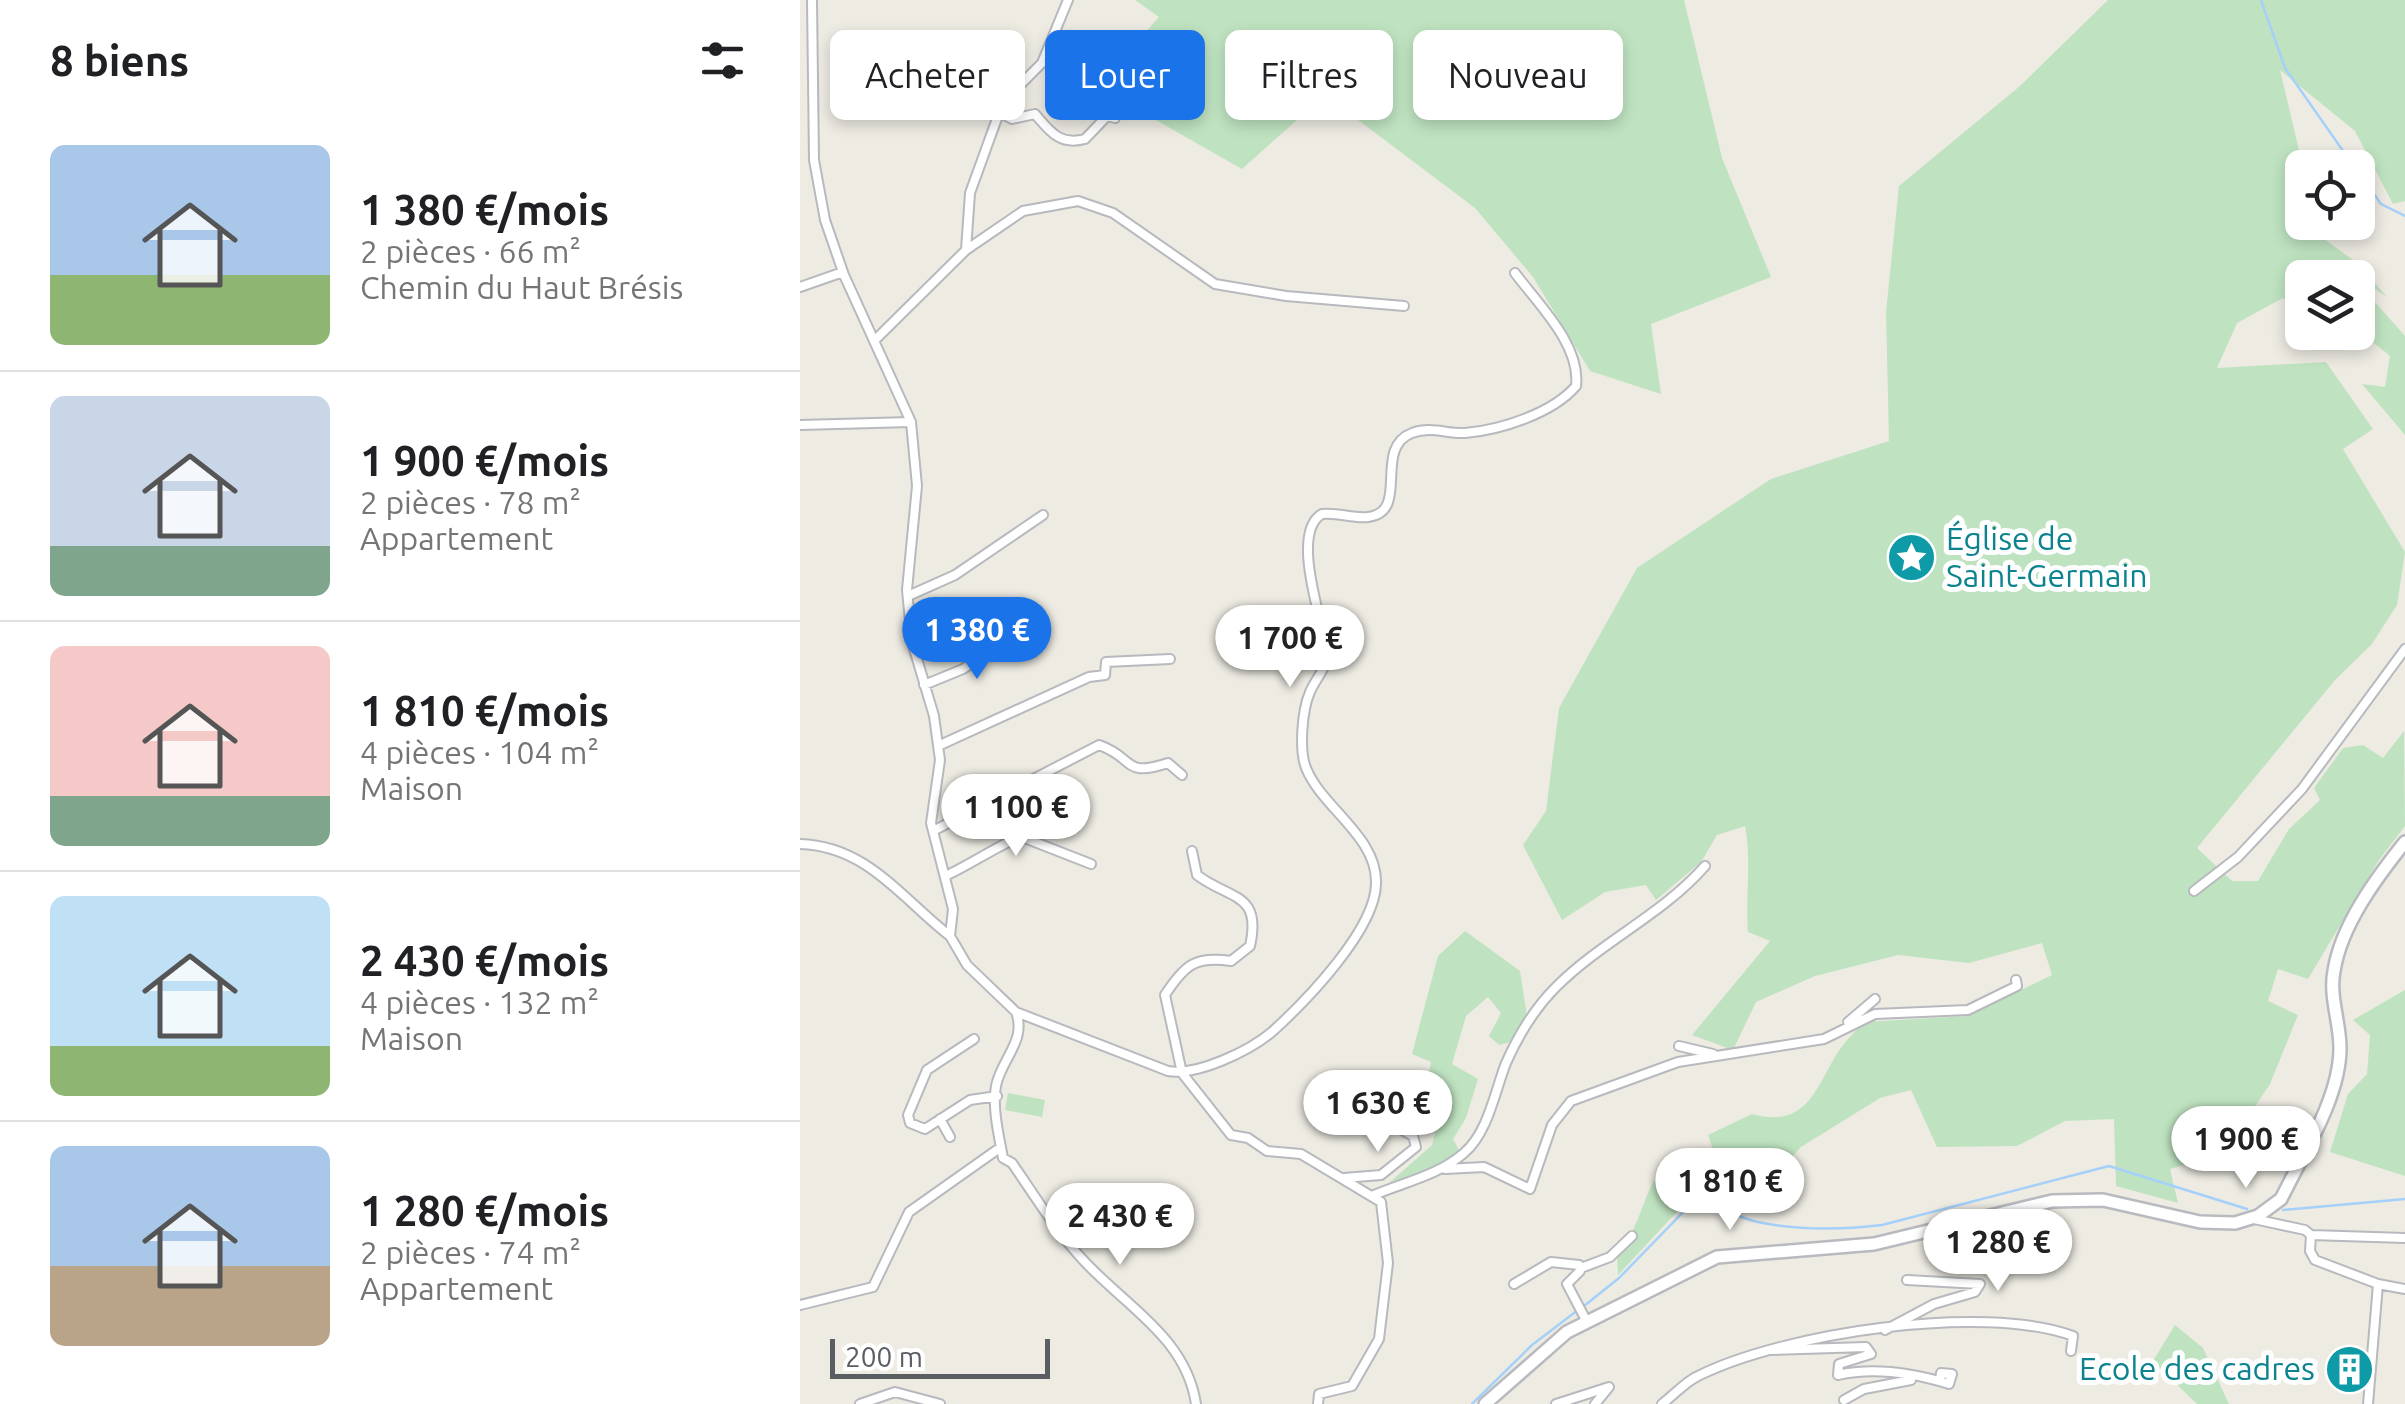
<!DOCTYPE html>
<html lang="fr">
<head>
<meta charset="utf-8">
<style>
  :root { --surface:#fff; --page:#f2f2f2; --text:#202124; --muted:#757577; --line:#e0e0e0; --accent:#1a73e8 }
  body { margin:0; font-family:Ubuntu,sans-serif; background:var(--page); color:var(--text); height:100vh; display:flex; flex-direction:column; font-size:38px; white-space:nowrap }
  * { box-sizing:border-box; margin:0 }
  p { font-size:32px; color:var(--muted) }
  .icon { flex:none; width:55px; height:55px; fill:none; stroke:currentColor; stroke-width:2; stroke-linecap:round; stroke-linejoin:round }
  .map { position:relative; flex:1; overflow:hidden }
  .details { display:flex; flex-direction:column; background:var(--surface); width:800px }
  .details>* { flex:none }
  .banner { position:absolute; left:30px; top:30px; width:950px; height:90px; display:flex; gap:20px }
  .fabs { position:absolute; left:1485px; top:150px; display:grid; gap:20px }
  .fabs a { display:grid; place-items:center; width:90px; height:90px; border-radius:15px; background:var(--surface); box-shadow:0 5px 15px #0003; font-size:50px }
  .scale { position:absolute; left:30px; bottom:25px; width:220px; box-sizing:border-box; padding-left:10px; border:5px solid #5a5d62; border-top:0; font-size:28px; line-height:35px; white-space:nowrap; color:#5a5d62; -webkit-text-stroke:8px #fff; paint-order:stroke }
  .price { position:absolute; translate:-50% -85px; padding:0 22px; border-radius:35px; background:#fff; color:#222; font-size:32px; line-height:65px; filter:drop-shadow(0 2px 5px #0008) }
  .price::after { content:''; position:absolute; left:50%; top:60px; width:30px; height:22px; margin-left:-15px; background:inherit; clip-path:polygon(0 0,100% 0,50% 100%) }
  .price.current { background:var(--accent); color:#fff }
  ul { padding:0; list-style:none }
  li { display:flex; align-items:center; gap:30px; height:250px; padding:0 50px }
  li+li { border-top:2px solid var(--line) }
  li span { display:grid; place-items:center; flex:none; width:280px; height:200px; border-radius:15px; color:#555 }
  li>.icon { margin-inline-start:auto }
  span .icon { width:120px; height:120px; fill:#fffc; stroke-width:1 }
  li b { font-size:42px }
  h2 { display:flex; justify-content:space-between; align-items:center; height:120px; padding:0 50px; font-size:42px }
  .chip { padding:0 35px; border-radius:15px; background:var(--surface); box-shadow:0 5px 15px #0003; font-size:35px; line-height:90px }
  .chip.current { background:var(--accent); color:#fff }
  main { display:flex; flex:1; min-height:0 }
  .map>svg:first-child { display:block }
</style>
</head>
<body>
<main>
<section class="details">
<h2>8 biens<svg class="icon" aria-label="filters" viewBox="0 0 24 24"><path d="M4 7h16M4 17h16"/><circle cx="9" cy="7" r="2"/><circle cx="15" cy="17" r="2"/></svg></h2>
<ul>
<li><span style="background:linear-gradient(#a9c7e8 65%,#8fb573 0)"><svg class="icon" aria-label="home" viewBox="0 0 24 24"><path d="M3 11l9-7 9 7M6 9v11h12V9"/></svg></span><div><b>1 380 €/mois</b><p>2 pièces · 66 m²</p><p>Chemin du Haut Brésis</p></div></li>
<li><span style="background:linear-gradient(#c9d6e8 75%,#7fa58c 0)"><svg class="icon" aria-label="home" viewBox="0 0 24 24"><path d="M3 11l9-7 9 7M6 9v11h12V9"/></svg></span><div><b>1 900 €/mois</b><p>2 pièces · 78 m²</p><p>Appartement</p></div></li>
<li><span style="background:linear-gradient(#f6c9c9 75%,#7fa58c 0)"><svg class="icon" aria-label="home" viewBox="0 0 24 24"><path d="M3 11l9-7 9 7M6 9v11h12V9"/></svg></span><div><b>1 810 €/mois</b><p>4 pièces · 104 m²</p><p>Maison</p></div></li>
<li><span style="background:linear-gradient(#bfe0f5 75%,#8fb573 0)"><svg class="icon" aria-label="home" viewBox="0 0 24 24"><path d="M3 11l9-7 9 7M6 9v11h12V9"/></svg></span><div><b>2 430 €/mois</b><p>4 pièces · 132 m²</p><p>Maison</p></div></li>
<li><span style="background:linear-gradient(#a9c7e8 60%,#b9a48a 0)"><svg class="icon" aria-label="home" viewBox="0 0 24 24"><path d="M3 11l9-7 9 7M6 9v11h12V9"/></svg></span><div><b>1 280 €/mois</b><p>2 pièces · 74 m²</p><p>Appartement</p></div></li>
</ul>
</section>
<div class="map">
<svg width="1605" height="1404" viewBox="0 0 1605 1404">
  <rect width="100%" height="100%" fill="#edebe2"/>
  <!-- green -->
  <path fill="#bfe3c1" d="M335,0H884L922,158L971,277L851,324L861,394L790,371L733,277L675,208L525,95L442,169L347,115L318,41L339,40L359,17Z
    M1308,0H1605V201L1593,204L1555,131L1480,70L1503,167L1501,222L1557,263L1587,297L1552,274L1553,277L1502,278V311L1483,298L1437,323L1417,368L1526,362L1573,429L1543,449L1605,552L1597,605L1572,644L1535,680L1397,848L1432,881H1458L1489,829L1520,800L1514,788L1543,748L1563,745L1583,758L1604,731L1605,826L1579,860L1508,979L1478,969L1468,1001L1498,1015L1470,1084L1424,1153L1370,1169L1378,1203L1316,1186L1314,1119L1265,1121L1217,1146L1137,1147L1111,1090L1080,1098L1001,1147L979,1171L887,1201L818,1275L817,1253C842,1229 845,1182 862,1172C877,1164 900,1162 916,1158L908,1135L952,1114C1007,1129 1015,1089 1038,1052C1045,1041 1055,1032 1064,1022L1167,1016L1252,975L1242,943L1169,963L1098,955L1015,976L956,1002L933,1050L892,1035L970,941L948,932C945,895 952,862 945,826L917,835L901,862L856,900L846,885L805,892L762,920L723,845L746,811L759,708L837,568L971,479L1089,441L1086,312L1099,186L1220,86Z
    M1558,283L1605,336V435L1562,384L1585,387L1590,356L1558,330Z
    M665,931L720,971L727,1016L714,1041L699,1045L689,1036L701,1013L688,997L666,1016L652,1064L678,1079L666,1118L653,1139L659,1150L641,1166L589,1183L632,1145L637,1125L626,1093L631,1062L612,1054L638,956Z
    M1605,990V1176L1530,1152L1548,1094L1567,1074L1570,1035L1553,1020Z
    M208,1093L245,1100L242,1117L205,1110Z
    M1375,1325L1403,1348L1429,1404H1397L1353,1361Z"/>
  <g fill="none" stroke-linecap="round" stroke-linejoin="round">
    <!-- stream -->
    <path stroke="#a4d0fa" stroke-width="2.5" d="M1461,0L1485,68L1555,168
      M1558,171L1581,204L1605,216
      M1483,1210L1605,1199
      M784,1306L819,1278L891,1204C916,1202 934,1217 958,1222C1000,1231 1040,1230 1082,1225L1309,1166L1447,1209
      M672,1404L732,1345L778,1310"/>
    <defs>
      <path id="minor" d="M12,0L14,160L25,220L44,275L111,422L117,486L107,590L112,642L134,716L140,760L131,823L153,909L150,936L167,965L216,1012C227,1041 201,1059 196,1086C192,1108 199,1136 203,1158L212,1163C235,1196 258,1234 285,1262C327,1307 386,1338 396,1404
        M199,112L212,119L235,114C249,130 259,146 285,139L307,116L315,118
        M166,250L223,211L278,201L313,213L415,284L486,296L604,306
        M0,287L43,272
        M74,341L166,250L170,193L203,102L242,63L268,0
        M0,425L111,422
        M108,596L155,575L243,515
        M124,685L163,669L209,638
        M138,746L289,677L305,675L306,662L370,659
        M133,831L299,745C336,758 322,778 368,763L382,775
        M0,844C67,846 101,898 150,936
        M392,851L397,875C430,900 462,892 450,946L431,961C396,956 385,964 365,995L382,1073L431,1135L448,1138L467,1151L501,1154L581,1202L588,1263L579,1339L552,1386L519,1394L518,1404
        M145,876C163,869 210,838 222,837L291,864
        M1394,891L1438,857L1502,789L1605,649
        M216,1012L368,1071C397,1076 450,1051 473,1031C506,1001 575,930 576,884C578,837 522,808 506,768C499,750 502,710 510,692C515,679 529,666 527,651C522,620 490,532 522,514C538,512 553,519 568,517C611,512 572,448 612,433C631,426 647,434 665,433C701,430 753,413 776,386C781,345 738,304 715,273
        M1048,1022L1075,999
        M174,1039L127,1070L108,1115L110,1123L125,1129L170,1100L197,1096
        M879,1046L913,1054
        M140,1119L150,1137
        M645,1169L684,1167L730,1189L752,1125L771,1101L878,1062L1024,1039L1075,1014L1168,1010L1217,986L1216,980
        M544,1178L581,1175L616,1147L613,1136L586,1121
        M574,1195C605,1182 639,1175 664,1153C688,1133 695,1091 706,1063C718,1036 736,1007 756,987C802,941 862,915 905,866
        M1454,1219L1505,1230L1511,1235L1510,1251L1515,1260L1578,1284L1568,1404
        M1511,1235L1605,1238
        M781,1268L810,1257L832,1236
        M714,1284L751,1262L779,1265L780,1271L767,1284L787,1322
        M1578,1284L1605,1289
        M0,1305L73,1287L109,1212L201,1147
        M1085,1330L1134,1304L1175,1292L1180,1284L1107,1280
        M972,1350L1066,1347L1071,1354L1039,1364L1038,1375C1074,1367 1116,1374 1149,1384L1152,1374L1141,1373L1140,1379
        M1044,1400L1064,1389L1111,1380
        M60,1404L95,1392L140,1404
        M756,1404L809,1387L795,1404
        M862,1404C874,1395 885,1382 898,1376C984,1333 1183,1303 1273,1336L1271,1351"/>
      <path id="secondary" d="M1498,1165C1517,1131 1540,1087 1540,1048C1540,1022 1529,996 1534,971C1541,925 1577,877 1605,842
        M685,1404L767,1332L917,1257L1074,1244L1252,1201L1303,1200L1400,1222L1435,1223L1458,1216L1481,1199L1501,1160"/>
    </defs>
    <!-- minor casing -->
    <use href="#minor" stroke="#b7b9be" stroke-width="12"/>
    <!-- secondary casing -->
    <use href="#secondary" stroke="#b8bac0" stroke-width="16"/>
    <!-- minor -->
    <use href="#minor" stroke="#fff" stroke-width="8"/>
    <!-- secondary -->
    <use href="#secondary" stroke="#fff" stroke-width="11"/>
  </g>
  <!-- icons -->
  <defs>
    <symbol id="sight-disc" viewBox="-11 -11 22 22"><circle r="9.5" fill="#0f9aa8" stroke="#fff"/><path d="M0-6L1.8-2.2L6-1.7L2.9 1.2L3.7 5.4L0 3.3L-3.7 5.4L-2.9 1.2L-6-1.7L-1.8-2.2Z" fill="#fff"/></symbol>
    <symbol id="building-disc" viewBox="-11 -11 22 22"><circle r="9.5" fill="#0f9aa8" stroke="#fff"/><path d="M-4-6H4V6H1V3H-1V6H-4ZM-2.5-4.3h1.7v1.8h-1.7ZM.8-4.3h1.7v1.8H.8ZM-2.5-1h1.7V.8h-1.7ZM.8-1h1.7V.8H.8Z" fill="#fff"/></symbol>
  </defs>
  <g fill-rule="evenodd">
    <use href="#sight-disc" x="1084" y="530" width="55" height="55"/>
    <use href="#building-disc" x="1522" y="1342" width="55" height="55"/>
  </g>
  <g text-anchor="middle" stroke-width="10" stroke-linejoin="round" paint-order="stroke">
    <!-- culture labels -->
    <g font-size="32" fill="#0d838f" stroke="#fff" text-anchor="start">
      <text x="1146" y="550">Église de<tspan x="1146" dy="37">Saint-Germain</tspan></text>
      <text x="1515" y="1380" text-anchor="end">Ecole des cadres</text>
    </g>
  </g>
</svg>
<div class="fabs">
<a><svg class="icon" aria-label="locate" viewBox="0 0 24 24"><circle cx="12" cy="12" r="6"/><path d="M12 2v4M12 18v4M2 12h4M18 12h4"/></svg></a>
<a><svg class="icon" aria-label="layers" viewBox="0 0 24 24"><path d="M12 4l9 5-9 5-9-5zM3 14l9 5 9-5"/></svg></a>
</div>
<div class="scale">200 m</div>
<b class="price current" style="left:177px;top:682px">1 380 €</b>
<b class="price" style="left:490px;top:690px">1 700 €</b>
<b class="price" style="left:216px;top:859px">1 100 €</b>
<b class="price" style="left:578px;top:1155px">1 630 €</b>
<b class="price" style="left:1446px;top:1191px">1 900 €</b>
<b class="price" style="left:930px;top:1233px">1 810 €</b>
<b class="price" style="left:320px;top:1268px">2 430 €</b>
<b class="price" style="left:1198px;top:1294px">1 280 €</b>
<div class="banner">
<a class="chip">Acheter</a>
<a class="chip current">Louer</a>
<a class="chip">Filtres</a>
<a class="chip">Nouveau</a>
</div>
</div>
</main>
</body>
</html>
